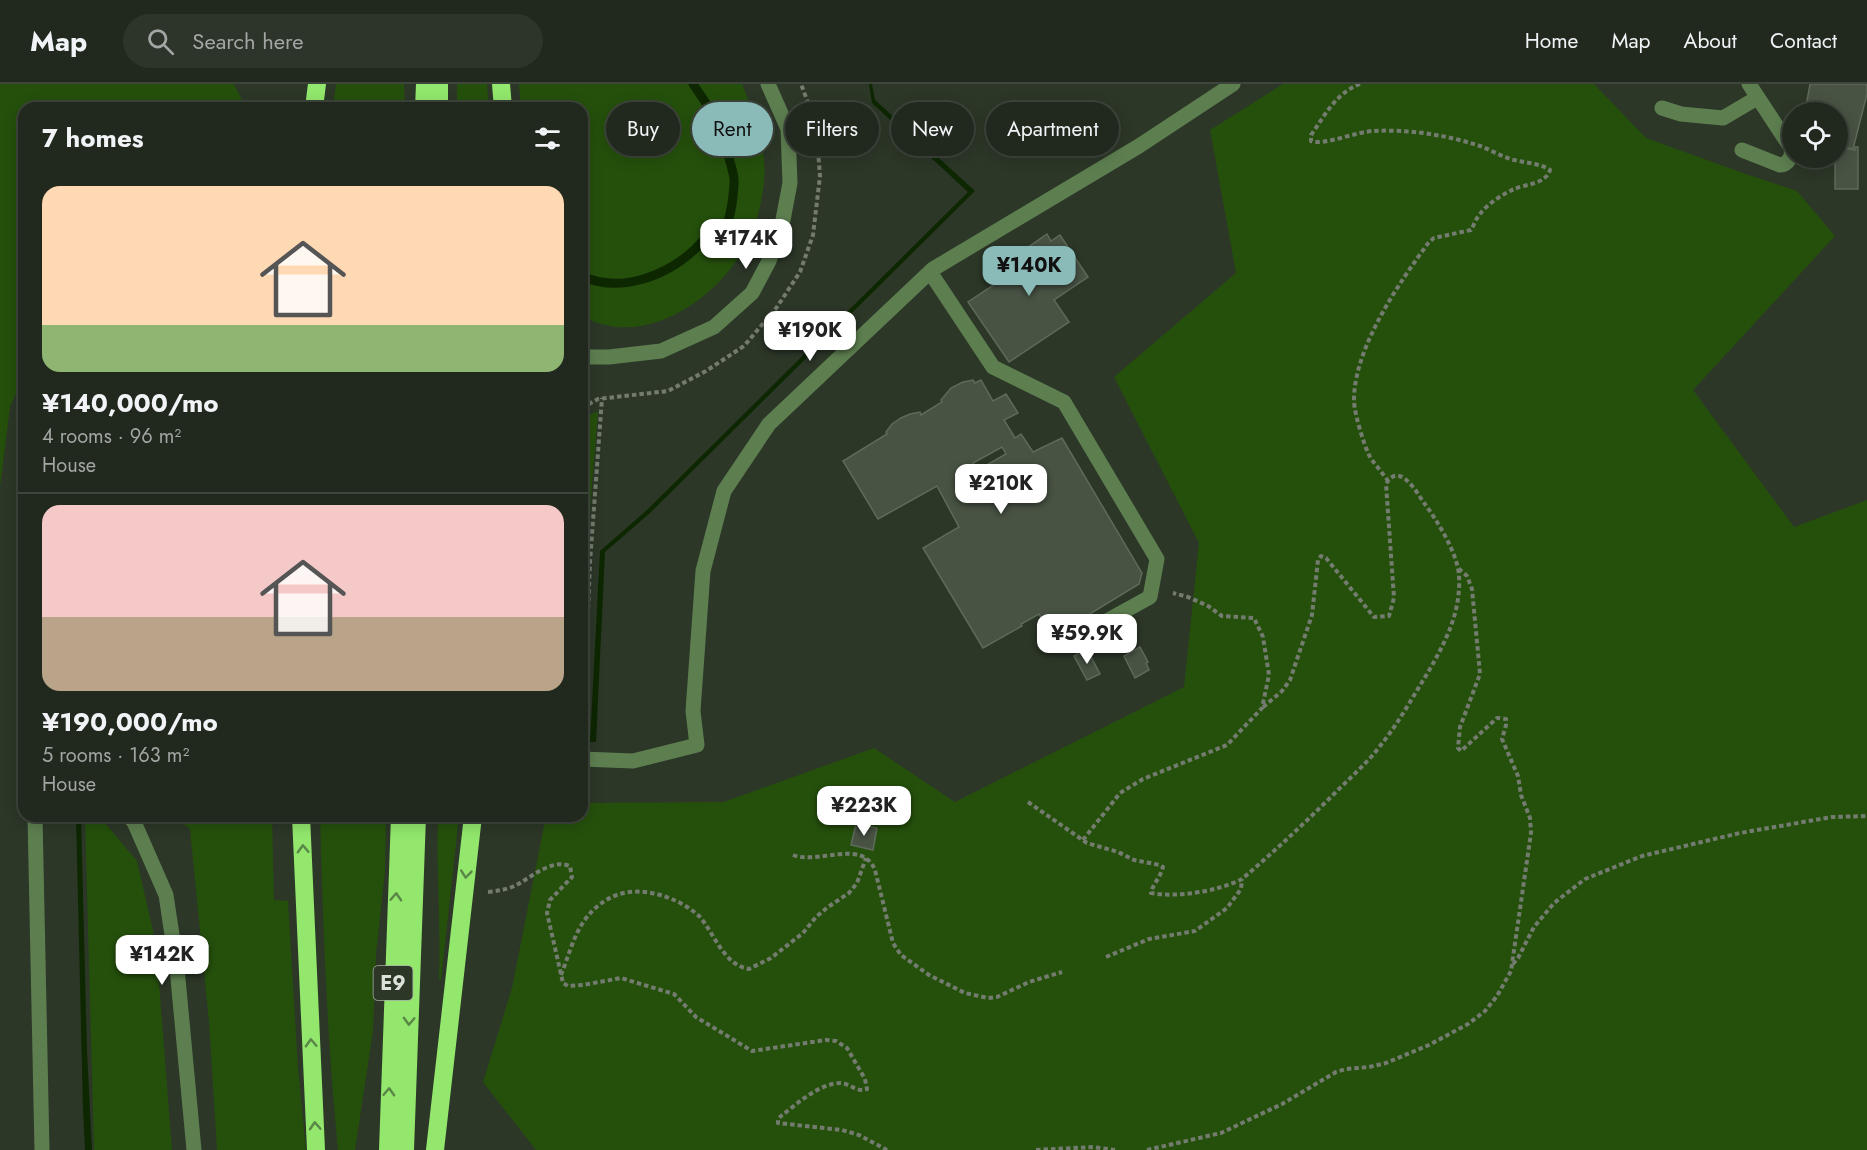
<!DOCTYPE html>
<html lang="en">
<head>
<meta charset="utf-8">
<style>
  :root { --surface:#21291e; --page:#2d352b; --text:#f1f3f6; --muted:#a2a6a4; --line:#3e453c; --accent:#8bbbb9 }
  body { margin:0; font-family:Jost,sans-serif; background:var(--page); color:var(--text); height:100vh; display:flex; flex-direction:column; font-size:22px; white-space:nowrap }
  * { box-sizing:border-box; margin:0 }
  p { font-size:20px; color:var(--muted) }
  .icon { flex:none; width:33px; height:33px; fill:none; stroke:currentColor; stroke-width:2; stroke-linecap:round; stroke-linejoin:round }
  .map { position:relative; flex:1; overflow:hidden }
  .sheet { position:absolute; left:18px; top:18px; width:570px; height:720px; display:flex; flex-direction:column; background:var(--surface); border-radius:18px; box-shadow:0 3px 15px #0003,0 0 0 2px var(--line) }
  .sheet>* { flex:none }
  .hud { position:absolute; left:606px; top:18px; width:570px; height:54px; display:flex; gap:12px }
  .controls { position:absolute; left:1782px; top:18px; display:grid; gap:12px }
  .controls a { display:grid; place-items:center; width:66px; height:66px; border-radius:50%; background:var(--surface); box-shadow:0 3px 15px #0003,0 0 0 2px var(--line); font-size:30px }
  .price { position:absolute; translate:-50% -51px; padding:0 14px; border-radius:12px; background:#fff; color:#222; font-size:20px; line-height:39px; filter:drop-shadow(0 2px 3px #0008) }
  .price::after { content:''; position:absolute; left:50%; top:36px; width:18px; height:14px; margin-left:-9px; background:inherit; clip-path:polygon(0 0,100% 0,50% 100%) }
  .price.active { background:var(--accent); color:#111 }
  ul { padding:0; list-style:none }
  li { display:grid; align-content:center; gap:12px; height:318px; padding:0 24px }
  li+li { border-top:2px solid var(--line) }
  li span { display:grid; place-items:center; height:186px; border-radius:18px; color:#555 }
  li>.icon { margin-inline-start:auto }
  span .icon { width:108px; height:108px; fill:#fffc; stroke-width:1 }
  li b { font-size:26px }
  h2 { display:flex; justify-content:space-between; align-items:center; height:72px; padding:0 24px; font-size:26px }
  .tag { padding:0 21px; border-radius:27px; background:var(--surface); box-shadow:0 3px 15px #0003,0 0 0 2px var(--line); font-size:21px; line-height:54px }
  .tag.active { background:var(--accent); color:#111 }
  header { display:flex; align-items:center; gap:36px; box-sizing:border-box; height:84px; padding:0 30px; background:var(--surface); border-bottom:2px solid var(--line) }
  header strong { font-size:28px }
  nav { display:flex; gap:33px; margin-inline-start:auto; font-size:21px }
  .search { width:420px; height:54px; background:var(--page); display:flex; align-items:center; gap:15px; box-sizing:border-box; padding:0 21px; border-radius:33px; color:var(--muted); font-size:22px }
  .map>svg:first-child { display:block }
</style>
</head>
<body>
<header>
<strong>Map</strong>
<div class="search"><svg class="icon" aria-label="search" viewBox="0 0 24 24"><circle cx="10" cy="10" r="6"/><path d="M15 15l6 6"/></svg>Search here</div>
<nav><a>Home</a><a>Map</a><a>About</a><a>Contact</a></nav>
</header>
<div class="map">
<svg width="1867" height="1066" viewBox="0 0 1867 1066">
  <rect width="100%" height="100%" fill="#2c3728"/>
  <!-- green -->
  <path fill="#25500c" d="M0,0H234L246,24H24V291L10,323L0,403Z
    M336,0H404L405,24H333Z
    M457,0H487L489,24H457Z
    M519,0H742C756,34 769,69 763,106C760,128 753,151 741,170C710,220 640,265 582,232V24H521Z
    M1283,0H1594L1646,54L1743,89L1797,107L1835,152L1693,306L1794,443L1867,416V1066H536L483,998L512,904L546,732H582V719L724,718L874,664L955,718L1184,603L1199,459L1114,293L1236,189L1210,46Z
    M598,327L585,487L582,551V335Z
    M85,732H99L137,777L156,860L172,1066H94Z
    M173,732H272L274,816L288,817L298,984L306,1066H217L209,938L190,745Z
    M320,732H386L385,787L376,870L373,947L355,1066H338C327,955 323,844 320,732Z
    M438,732H459L441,896L439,895C441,840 436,786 438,732Z"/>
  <!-- water -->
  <path fill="#0d2701" d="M869,0H872L875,16L975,107L650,429L605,468L596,658H590L600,467L647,426L968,108L872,19Z
    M76,732H81L87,968L92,1066H85L83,1026Z"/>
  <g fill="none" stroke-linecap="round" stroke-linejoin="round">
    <!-- stream -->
    <path stroke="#0d2701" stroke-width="9" d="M584,193C621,209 666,192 694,166C698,163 700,159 704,156C710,150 721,149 726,141C732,130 733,113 734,100C735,93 732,85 730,78C723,43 713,29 693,0"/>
  </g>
  <!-- building -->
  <path fill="#485344" stroke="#5e6a5a" stroke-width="1.5" fill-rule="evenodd" d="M1810,0H1867V10L1853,65L1838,62V28H1805Z
    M1838,63L1855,66V63H1858V105H1835V74H1838Z
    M1047,150L1051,157L1060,151L1088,193L1054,216L1069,238L1009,278L968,218L1010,190L1007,185L1031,170L1027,164Z
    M973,296L975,299L981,296L993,317L1006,310L1018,329L1004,336L1015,354L1021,350L1033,368L1062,354L1142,489L1139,500L1052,553L1039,530L1021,540L1022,542L983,564L923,464L959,443L937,402L878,435L843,377L887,350L886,348L892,340L901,334L910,330L920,328L921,331L942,318L941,316L951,304L963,298ZM1002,363L1006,370L978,386L973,379Z
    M1140,563L1148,578L1146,579L1149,586L1135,594L1124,572Z
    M1087,565L1100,590L1087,596L1074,572Z
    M856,740L877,744L873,766L851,761Z"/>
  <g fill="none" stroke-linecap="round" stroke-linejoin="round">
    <!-- path -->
    <path stroke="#737c6f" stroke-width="4" stroke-dasharray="4.5 3" stroke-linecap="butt" d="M1360,0C1336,9 1325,31 1311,51V57C1325,62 1357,47 1374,47C1408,45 1447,51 1480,62C1491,66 1502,73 1514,76C1526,79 1539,79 1550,86C1546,100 1526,100 1514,105C1503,110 1487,120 1480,130C1476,134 1474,141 1471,146L1434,154L1429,158C1399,199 1353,265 1354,318C1355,331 1363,358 1369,371C1374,380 1382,388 1388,397
      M582,324L598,315L668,307L706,287L744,262L777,223L800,188L813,151L820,92L816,40L801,0
      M583,652L590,478L602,314
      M1028,718L1087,759L1118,768L1134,776L1160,781L1163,783C1160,795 1153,799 1151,809C1177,814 1219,807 1242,795C1276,766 1308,736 1339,705C1353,691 1368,678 1380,662C1398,640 1412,614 1427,590C1445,559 1461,529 1459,492C1458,470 1437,436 1424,419C1416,407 1399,377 1386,400L1394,514L1389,532L1374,533L1326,474L1321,472L1318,476L1312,531L1290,596L1282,607L1262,624
      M1083,756L1120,709L1143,695L1227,661L1262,624L1269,591L1263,553L1254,534L1222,532L1208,522L1188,513L1173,509
      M793,771C818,781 862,754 875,786L893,859L901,871L929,891L965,909L988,914L997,913L1029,898L1062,888
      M488,808C497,807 504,806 512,803C529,796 550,774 570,782L572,793L550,816L547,829L563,899L568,902L583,901L621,894L674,910L696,933L752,967L826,956L836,957L847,964L865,995L867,1005C856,1009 850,999 840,999C818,1000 797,1020 781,1032L778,1035V1039L842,1046L859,1051L887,1066
      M1106,873L1149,855L1195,847L1227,824L1241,805L1242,795
      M1513,880L1518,874L1534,843L1554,819L1585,795L1642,772L1740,749L1832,733L1867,732
      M561,891C568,874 573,853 584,837C607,805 639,801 674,816C683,820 693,826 700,833C715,851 724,881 749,885L771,874L803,849L816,833L828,823L849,809L857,799L866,774
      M1036,1066L1093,1063L1115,1066
      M1147,1066L1221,1049L1282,1020L1336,988L1346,985L1369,983L1386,979L1429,961L1468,940L1485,927L1497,912L1511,887L1531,749L1530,734L1521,711L1518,692L1502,655L1506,641V635L1497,634L1461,667L1458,664L1460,643L1480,590L1472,505L1467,492L1458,484"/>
    <!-- minor -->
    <path stroke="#5d7f50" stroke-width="15" d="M1662,24L1681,30L1723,34L1757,14
      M1742,66L1780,81C1788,81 1793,72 1791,64L1749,0
      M930,188L993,283L1064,318L1157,475L1150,513L1063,561
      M582,273H609L661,267L714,243L752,209L769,177L782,141L790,99L788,45L768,0
      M582,675L633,677L697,661L693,627L703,487L724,407L769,340L933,185L1139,62L1233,0
      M35,732L42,1066
      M128,732L134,738L166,811L177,884L194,1066"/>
    <!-- highway -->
    <path stroke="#92e76c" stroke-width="18" d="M501,0L503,24
      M314,24L317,0
      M424,24L425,0
      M439,24V0
      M301,732L316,1066
      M388,1066L400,732
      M405,1066L417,732
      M435,1066L473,732"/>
  </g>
  <!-- one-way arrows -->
  <defs><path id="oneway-chevron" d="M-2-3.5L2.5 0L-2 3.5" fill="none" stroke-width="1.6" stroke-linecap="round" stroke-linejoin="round" transform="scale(1.5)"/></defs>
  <g stroke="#5a8647">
    <use href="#oneway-chevron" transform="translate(303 765) rotate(-92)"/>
    <use href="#oneway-chevron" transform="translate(466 790) rotate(96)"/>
    <use href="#oneway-chevron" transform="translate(396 813) rotate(-87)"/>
    <use href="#oneway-chevron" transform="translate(409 937) rotate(92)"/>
    <use href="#oneway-chevron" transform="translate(311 959) rotate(-92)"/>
    <use href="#oneway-chevron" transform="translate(389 1008) rotate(-88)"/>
    <use href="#oneway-chevron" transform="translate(315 1042) rotate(-93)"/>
  </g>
  <g text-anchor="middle" stroke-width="4.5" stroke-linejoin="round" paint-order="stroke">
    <!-- shield labels -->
    <rect fill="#2c3728" stroke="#a7afa4" stroke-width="1.5" x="373.5" y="882" width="39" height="34" rx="4.5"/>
    <g font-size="20" font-weight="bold" fill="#dce2d9">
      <text x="393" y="906">E9</text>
    </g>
  </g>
</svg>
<div class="controls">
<a><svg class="icon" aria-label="locate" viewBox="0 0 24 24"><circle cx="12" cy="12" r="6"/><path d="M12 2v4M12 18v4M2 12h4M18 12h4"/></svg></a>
</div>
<b class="price" style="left:746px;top:186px">¥174K</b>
<b class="price active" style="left:1029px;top:213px">¥140K</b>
<b class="price" style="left:810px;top:278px">¥190K</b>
<b class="price" style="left:1001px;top:431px">¥210K</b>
<b class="price" style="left:1087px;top:581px">¥59.9K</b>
<b class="price" style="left:864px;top:753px">¥223K</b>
<b class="price" style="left:162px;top:902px">¥142K</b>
<div class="hud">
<a class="tag">Buy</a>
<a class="tag active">Rent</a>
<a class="tag">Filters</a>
<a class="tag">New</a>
<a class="tag">Apartment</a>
</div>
<section class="sheet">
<h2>7 homes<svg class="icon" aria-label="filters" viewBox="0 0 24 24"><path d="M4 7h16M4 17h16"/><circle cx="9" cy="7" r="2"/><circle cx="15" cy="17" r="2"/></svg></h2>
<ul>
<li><span style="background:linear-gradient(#ffd9b3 75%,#8fb573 0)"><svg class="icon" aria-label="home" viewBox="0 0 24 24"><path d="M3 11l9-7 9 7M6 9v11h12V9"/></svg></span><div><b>¥140,000/mo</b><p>4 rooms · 96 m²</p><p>House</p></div></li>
<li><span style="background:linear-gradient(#f6c9c9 60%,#b9a48a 0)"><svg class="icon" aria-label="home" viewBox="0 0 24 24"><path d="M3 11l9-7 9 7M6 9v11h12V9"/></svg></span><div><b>¥190,000/mo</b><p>5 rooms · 163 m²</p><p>House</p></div></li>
</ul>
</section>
</div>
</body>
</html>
